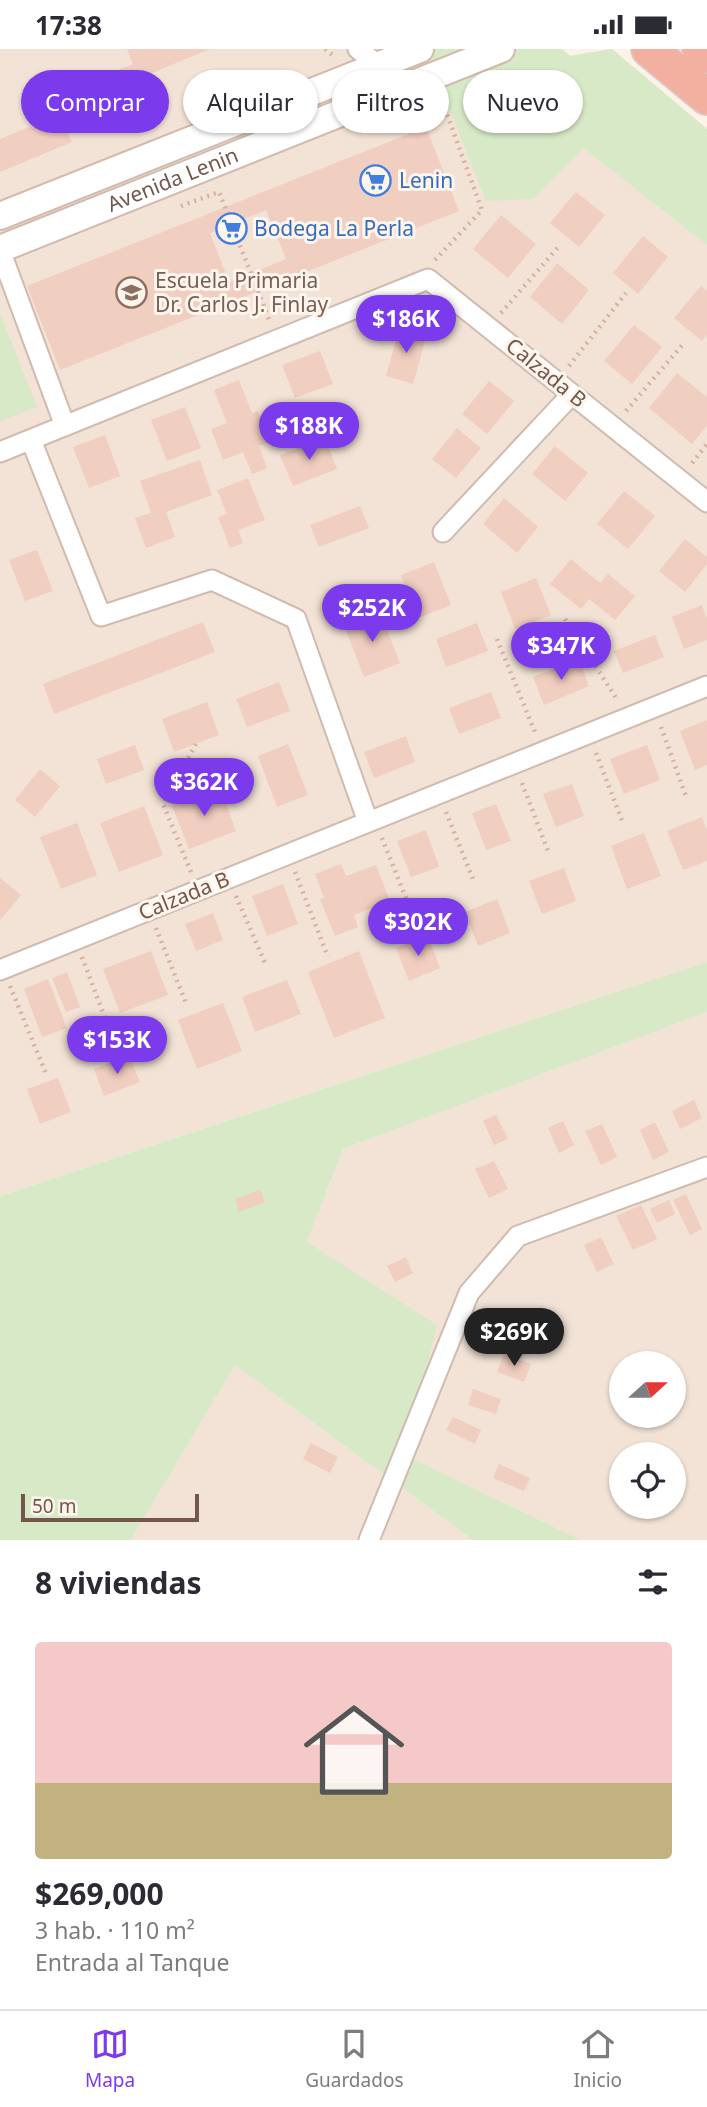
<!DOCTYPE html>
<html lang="es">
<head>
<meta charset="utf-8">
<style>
  :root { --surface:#fff; --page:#f7f7f7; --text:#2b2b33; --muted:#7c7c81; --line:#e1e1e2; --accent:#7c3aed }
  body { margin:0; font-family:"Noto Sans",sans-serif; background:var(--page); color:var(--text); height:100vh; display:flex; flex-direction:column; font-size:26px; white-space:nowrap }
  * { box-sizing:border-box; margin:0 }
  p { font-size:23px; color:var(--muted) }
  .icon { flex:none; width:38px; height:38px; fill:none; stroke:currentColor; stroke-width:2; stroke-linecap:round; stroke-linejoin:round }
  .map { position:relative; height:1491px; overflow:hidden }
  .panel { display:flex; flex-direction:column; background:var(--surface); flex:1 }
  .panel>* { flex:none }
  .top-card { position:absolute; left:21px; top:21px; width:665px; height:63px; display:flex; gap:14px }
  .needle { width:46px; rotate:69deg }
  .controls { position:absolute; left:609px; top:1302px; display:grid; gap:14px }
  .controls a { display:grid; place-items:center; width:77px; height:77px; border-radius:50%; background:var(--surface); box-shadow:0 2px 5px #0004; font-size:35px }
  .scale { position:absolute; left:21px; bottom:18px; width:178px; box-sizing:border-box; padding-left:7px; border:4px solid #74574c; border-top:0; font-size:19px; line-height:24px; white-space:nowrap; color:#74574c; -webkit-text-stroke:5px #fef6ed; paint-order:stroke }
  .price { position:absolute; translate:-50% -60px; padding:0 16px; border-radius:24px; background:var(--accent); color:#fff; font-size:23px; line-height:46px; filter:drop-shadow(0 2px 4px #0008) }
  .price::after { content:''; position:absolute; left:50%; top:42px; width:21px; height:16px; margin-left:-10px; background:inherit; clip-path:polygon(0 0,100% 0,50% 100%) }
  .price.on { background:#222; color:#fff }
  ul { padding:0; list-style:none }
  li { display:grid; align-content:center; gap:14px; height:371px; padding:0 35px }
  li span { display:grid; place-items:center; height:217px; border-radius:7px; color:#555 }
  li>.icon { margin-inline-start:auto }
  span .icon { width:126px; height:126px; fill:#fffc; stroke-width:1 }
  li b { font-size:30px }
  h2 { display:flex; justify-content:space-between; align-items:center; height:84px; padding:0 35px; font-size:30px }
  .tag { padding:0 24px; border-radius:32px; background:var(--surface); box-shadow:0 2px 5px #0004; font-size:24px; line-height:63px }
  .tag.on { background:var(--accent); color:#fff }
  .status { display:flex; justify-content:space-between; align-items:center; height:49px; padding:0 35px; background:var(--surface); direction:ltr }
  .status svg { height:19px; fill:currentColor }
  .menu { display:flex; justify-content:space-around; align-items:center; height:98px; border-top:2px solid var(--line); background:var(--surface); font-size:19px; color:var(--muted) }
  .menu a { display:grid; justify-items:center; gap:4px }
  .menu .on { color:var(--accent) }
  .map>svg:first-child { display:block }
</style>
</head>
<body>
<div class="status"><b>17:38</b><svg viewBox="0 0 49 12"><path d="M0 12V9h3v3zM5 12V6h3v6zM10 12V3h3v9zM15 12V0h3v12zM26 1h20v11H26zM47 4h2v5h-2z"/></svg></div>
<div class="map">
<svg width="707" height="1491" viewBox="0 0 707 1491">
  <rect width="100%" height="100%" fill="#fcf2e7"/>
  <!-- residential -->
  <path fill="#f3e3d6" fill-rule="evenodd" d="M0,0H562L570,7L612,0L707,80V913L0,1147Z
    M707,963V1491H581L405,1406L307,1193L343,1100ZM621,1314H674V1367H621ZM621,1405H674V1458H621Z
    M235,1316L473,1491H131Z"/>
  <!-- green -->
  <path fill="#d7e9c6" d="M395,0H562L570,7L612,0L707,80V196L584,99L533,150L486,152L440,36Z
    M0,264L37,358L0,372Z
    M707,913V963L343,1100L307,1193L437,1276L405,1406L581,1491H473L235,1316L131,1491H0V1147Z"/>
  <!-- building -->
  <path fill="#f0cec0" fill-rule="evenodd" d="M127,0H210L140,29L146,44L65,77L72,93L0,123V90L58,66L51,48L133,15Z
    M426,78L459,162L60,321L27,237ZM266,161L286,210L229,233L210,184Z
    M576,143L605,166L579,198L550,174Z
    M501,166L536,195L508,229L473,200Z
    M643,187L668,208L638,245L613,224Z
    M557,214L589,241L562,275L530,248Z
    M701,237L707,242V286L702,292L674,269Z
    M634,276L662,298L632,335L604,312Z
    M400,277L427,285L413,335L386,327Z
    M320,302L333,335L295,349L282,316Z
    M677,324L707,348V377L692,395L649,359Z
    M239,331L252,364L258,362L270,393L259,397L267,419L252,425L243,403L223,411L211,380L227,374L214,341Z
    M489,332L514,352L487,385L462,365Z
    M185,358L201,399L167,412L151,371Z
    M457,379L481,399L456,429L432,410Z
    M105,386L120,427L89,439L73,398Z
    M325,389L337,420L293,437L280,406Z
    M555,397L588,424L565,452L532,425Z
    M200,411L212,446L166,463L175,488L146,499L135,469L151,464L140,432Z
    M248,429L265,471L238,481L243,494L230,499L218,468L227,465L217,441Z
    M624,442L655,467L628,500L597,475Z
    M504,449L538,478L517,504L483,475Z
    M360,457L369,479L319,498L310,476Z
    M685,490L707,508V515L685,543L659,522Z
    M37,501L53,542L25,552L9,511Z
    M571,510L600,534L608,525L635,547L615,571L589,550L581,560L550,535Z
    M434,513L451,556L418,569L401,526Z
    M536,529L551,566L515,580L501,543Z
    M702,556L707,570V591L684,600L672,568Z
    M380,563L400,614L364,628L344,576Z
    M203,573L215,603L54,665L43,635Z
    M477,574L488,602L446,618L436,590Z
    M655,586L664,608L623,624L614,602Z
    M579,610L589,637L544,656L533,628Z
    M279,633L290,662L247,678L236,650Z
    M491,643L501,669L459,685L449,659Z
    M207,653L219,686L174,703L162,670Z
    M707,671V716L695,721L680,682Z
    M406,687L415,713L374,729L364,703Z
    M288,695L308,746L277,758L258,707Z
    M135,696L144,721L106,735L97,710Z
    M647,696L660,731L624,745L610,710Z
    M40,720L60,737L35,768L15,751Z
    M572,735L584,767L556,778L543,745Z
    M220,739L236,782L189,800L172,757Z
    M496,755L511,792L486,801L472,764Z
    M144,757L163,806L119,823L100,774Z
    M702,768L707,781V812L683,821L667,782Z
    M77,774L97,826L61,840L40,788Z
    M426,781L439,818L411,828L397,792Z
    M644,784L661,827L627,840L611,797Z
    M341,815L346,827L376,816L390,852L354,866L358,878L335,887L320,850L324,849L315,825Z
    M564,819L576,852L542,865L529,832Z
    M0,829L21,846L0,871Z
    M283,835L298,875L267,887L252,847Z
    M497,850L510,884L478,897L465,863Z
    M213,864L223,891L196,902L185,875Z
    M428,887L440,919L409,932L396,899Z
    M151,902L168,946L120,964L103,920Z
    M359,902L385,969L334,989L308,923Z
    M67,923L80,958L66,963L52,929Z
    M48,930L67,979L42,988L24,940Z
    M287,931L301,965L255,983L242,948Z
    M223,954L242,1002L197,1020L178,971Z
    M129,1006L140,1033L104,1047L94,1020Z
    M58,1029L71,1063L40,1075L27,1040Z
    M694,1051L702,1069L680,1080L672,1062Z
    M496,1066L508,1090L494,1096L483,1072Z
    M563,1072L574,1096L559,1104L548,1079Z
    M655,1073L669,1103L653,1111L640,1081Z
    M602,1075L617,1108L601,1116L585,1082Z
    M494,1112L508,1140L489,1149L475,1120Z
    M260,1141L265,1153L239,1163L235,1150Z
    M686,1145L702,1180L690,1186L673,1151Z
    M669,1151L675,1165L657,1174L650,1160Z
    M641,1156L657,1190L633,1201L616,1167Z
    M601,1188L614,1215L597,1223L584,1196Z
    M406,1208L413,1224L395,1233L387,1217Z
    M504,1305L531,1315L524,1333L497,1323Z
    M473,1340L501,1350L496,1365L468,1356Z
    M453,1368L481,1381L475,1395L446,1381Z
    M311,1394L338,1408L330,1424L303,1410Z
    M499,1415L530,1429L524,1442L493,1429Z"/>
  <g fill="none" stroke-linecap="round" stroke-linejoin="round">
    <defs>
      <path id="street" d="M358,0L406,39
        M0,201L65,377
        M31,391L101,567L212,531L296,570L368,773
        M0,403L428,230L707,453
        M443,483L572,345
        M0,921L707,637
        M369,1491L469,1244L518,1187L707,1118"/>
      <g id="secondary">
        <path d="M0,167L420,0"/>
        <path id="s1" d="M0,200L501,0"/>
      </g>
      <path id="highway" d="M649,0L707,48
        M700,0L707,6"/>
    </defs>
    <!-- street casing -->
    <use href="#street" stroke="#cfbbb0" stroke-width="23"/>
    <!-- secondary casing -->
    <use href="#secondary" stroke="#d2baae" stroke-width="30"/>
    <!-- highway casing -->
    <use href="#highway" stroke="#d8d0cd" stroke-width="38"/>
    <!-- path -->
    <path stroke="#d5b2a3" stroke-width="4.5" stroke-dasharray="2 5" stroke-linecap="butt" d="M325,0L335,8
      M181,157L219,143L270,273
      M435,211L482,161L441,49
      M501,264L560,196
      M569,317L626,244
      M626,362L684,294
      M692,414L707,395
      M565,570L618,652
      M497,590L535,683
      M661,678L687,750
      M596,704L623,774
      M522,734L548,802
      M446,763L473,830
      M382,789L418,879
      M191,823L163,755L196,695
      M295,823L328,908
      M236,847L266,916
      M156,879L186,954
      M82,908L113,990L108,1000
      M10,937L47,1027"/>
    <!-- street -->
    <use href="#street" stroke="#fff" stroke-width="19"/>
    <!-- secondary -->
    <use href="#secondary" stroke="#fff" stroke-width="26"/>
    <!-- highway -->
    <use href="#highway" stroke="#f3afa0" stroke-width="35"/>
  </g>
  <!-- icons -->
  <defs>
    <symbol id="supermarket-ring" viewBox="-11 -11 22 22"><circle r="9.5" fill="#fef6ed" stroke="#3f7fe0" stroke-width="1.5"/><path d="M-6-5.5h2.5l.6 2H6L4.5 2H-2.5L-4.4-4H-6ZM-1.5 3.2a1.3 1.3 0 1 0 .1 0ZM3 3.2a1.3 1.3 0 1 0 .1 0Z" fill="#3f7fe0"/></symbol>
    <symbol id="school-ring" viewBox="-11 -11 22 22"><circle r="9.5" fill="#fef6ed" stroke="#8d6e63" stroke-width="1.5"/><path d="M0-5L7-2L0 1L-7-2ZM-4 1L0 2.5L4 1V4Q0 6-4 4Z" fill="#8d6e63"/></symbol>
  </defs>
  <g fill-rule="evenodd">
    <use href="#supermarket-ring" x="358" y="114" width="35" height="35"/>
    <use href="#supermarket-ring" x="214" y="162" width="35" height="35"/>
    <use href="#school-ring" x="114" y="226" width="35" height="35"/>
  </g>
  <g text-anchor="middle" stroke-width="6" stroke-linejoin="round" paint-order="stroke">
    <!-- street labels -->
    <g font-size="21" fill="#74574c" stroke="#fef6ed">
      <text dy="7" stroke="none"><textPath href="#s1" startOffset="186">Avenida Lenin</textPath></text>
      <text transform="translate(546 324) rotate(39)" y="7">Calzada B</text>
      <text transform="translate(184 847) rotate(-22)" y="7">Calzada B</text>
    </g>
    <!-- shop labels -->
    <g font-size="21" fill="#366cbe" stroke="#fef6ed" text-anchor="start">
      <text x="399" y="139">Lenin</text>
      <text x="254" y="187">Bodega La Perla</text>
    </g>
    <!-- education labels -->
    <g font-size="21" fill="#785e54" stroke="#fef6ed" text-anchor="start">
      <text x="155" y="239">Escuela Primaria<tspan x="155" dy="24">Dr. Carlos J. Finlay</tspan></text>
    </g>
  </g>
</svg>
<div class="controls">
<a><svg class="needle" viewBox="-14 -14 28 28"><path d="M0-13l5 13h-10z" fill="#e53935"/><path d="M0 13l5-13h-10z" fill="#7c7c81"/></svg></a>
<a><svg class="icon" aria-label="locate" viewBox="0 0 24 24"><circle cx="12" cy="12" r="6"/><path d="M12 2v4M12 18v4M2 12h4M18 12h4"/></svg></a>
</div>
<div class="scale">50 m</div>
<b class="price" style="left:406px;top:306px">$186K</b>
<b class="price" style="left:309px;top:413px">$188K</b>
<b class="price" style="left:372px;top:595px">$252K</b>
<b class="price" style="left:561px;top:633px">$347K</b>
<b class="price" style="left:204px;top:769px">$362K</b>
<b class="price" style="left:418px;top:909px">$302K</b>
<b class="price" style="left:117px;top:1027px">$153K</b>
<b class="price on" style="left:514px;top:1319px">$269K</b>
<div class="top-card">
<a class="tag on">Comprar</a>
<a class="tag">Alquilar</a>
<a class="tag">Filtros</a>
<a class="tag">Nuevo</a>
</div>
</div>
<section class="panel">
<h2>8 viviendas<svg class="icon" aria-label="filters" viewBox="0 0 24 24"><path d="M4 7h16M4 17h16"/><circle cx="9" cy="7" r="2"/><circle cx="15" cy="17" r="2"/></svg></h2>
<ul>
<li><span style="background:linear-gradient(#f6c9c9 65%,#c2b280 0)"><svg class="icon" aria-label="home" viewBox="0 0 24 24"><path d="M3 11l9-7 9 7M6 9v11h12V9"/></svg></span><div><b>$269,000</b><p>3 hab. · 110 m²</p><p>Entrada al Tanque</p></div></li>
</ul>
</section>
<nav class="menu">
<a class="on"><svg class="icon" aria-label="map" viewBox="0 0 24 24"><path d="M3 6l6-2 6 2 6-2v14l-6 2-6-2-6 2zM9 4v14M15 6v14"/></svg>Mapa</a>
<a><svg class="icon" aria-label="saved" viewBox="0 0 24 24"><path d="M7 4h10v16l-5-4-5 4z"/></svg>Guardados</a>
<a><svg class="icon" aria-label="home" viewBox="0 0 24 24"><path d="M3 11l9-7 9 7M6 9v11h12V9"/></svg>Inicio</a>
</nav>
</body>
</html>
